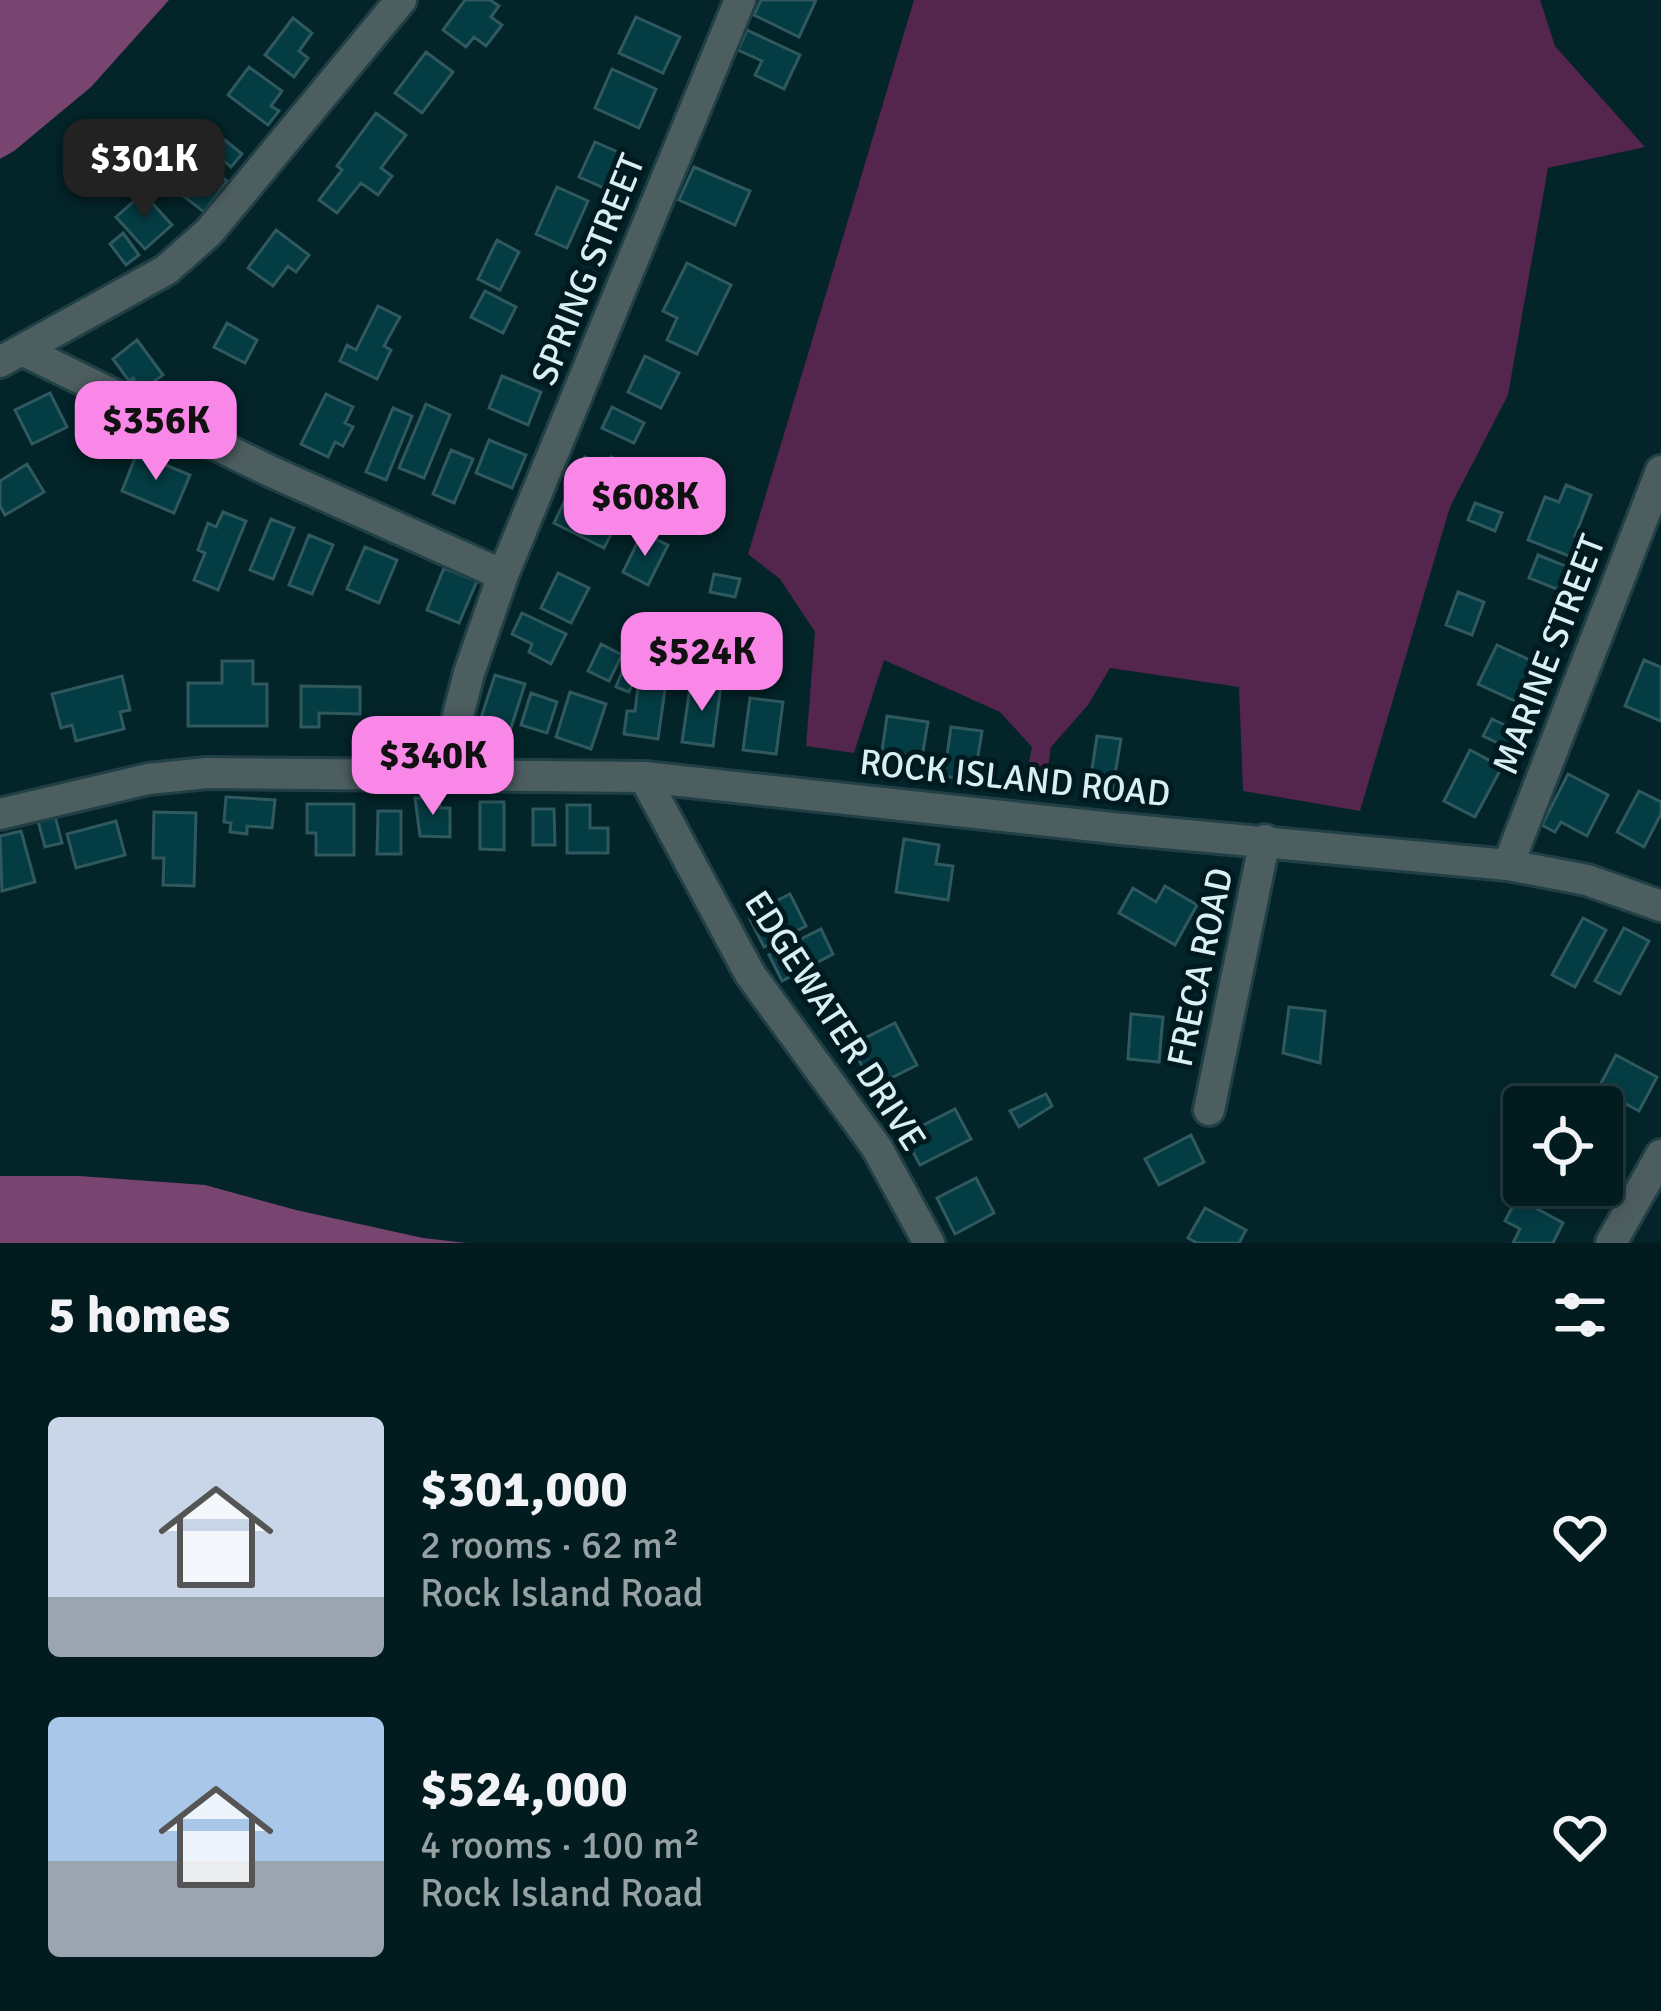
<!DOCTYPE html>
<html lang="en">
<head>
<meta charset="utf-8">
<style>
  :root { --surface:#021b1f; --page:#10282c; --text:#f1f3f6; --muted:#96a1a4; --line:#23393d; --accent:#f987e8 }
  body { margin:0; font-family:Signika,sans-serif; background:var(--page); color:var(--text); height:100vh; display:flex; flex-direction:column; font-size:45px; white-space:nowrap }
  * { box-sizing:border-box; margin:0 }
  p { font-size:39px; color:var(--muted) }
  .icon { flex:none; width:66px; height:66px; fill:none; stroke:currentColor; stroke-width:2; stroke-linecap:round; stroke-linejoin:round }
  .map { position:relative; height:1243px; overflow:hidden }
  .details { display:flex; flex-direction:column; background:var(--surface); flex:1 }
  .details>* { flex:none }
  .controls { position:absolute; left:1503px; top:1086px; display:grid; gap:24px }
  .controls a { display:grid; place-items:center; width:120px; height:120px; border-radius:12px; background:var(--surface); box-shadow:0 6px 18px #0003,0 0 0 3px var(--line); font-size:60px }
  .price { position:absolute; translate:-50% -102px; padding:0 27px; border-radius:24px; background:var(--accent); color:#111; font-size:39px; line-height:78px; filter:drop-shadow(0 3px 6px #0008) }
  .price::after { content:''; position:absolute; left:50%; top:72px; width:36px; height:27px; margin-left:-18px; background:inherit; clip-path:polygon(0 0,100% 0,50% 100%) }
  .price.current { background:#222; color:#fff }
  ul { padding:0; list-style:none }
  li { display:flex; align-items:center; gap:36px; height:300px; padding:0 48px }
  li span { display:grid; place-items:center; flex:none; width:336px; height:240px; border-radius:12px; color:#555 }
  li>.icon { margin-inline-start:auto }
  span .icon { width:144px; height:144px; fill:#fffc; stroke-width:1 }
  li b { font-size:51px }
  h2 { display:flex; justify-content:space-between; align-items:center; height:144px; padding:0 48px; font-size:51px }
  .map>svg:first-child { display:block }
</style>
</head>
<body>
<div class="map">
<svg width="1661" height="1243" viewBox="0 0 1661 1243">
  <rect width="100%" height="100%" fill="#032429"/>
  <!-- green -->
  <path fill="#54254d" d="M914,0H1540L1555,46L1645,147L1548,168L1508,395L1450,507L1360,811L1243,791L1239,687L1110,668L1088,705L1051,747L1045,788L1024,787L1032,747L1000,712L884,660L854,753L806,746L815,632L780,579L748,554Z"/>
  <!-- water -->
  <path fill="#77456f" d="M0,0H169L91,87L14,151L0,159Z
    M0,1176H79L205,1185L296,1210L423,1238L467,1243H0Z"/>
  <!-- building -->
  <path fill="#043c44" stroke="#2f595f" stroke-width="3" d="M465,0H490L499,6L491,17L502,25L486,46L474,37L466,47L443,30Z
    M761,0H816L799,37L754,15Z
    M636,17L680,37L663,73L619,53Z
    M293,18L312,33L299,51L308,58L294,77L265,55Z
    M747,30L800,55L784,89L755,75L762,61L738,50Z
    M426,52L453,72L422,113L395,93Z
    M249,67L282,91L271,106L279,111L268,125L228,95Z
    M612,69L656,89L639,128L595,108Z
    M376,113L406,135L381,168L392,176L378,195L361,183L337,213L319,200L342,170L337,166Z
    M225,140L242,154L231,167L214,153Z
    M595,142L627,156L611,191L579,177Z
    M191,154L227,181L204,212L156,175L168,158L180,168Z
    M694,167L750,191L735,225L679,200Z
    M557,187L588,201L567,248L536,234Z
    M143,193L172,225L145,249L116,217Z
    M276,230L309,255L296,272L288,266L273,286L248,268Z
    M123,233L139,255L126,265L110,244Z
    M497,240L519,252L500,290L478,279Z
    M687,263L731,285L697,354L667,340L677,318L663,311Z
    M485,291L516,307L503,333L471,317Z
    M378,306L400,317L384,346L391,350L377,379L340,361L347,345L356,350Z
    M227,323L257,340L245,363L214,347Z
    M137,340L163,375L142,390L133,378L129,381L113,359Z
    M645,356L679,373L661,408L628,392Z
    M502,376L541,392L528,425L489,408Z
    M50,393L67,427L32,444L15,410Z
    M326,394L353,407L345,423L353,427L343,446L335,442L328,457L301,444Z
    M426,404L450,415L424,478L399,468Z
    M612,407L644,423L634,443L602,428Z
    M393,408L412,416L386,480L366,472Z
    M489,440L526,455L512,488L476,473Z
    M451,450L473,459L454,503L433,494Z
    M137,453L190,475L174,513L122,491Z
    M585,457L606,468L611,457L641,472L631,494L605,481L599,491L575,479Z
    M27,464L44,492L5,515L0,506V481Z
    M1566,485L1591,495L1575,536L1584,540L1577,559L1528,540L1545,497L1559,502Z
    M568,494L619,519L604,548L554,523Z
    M1475,503L1502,513L1495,531L1468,520Z
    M223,512L246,521L218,590L194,580L205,553L198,550L208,523L216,527Z
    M271,519L294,528L273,579L250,570Z
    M642,533L668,545L648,585L623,572Z
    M309,535L333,545L312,594L289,585Z
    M365,547L397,560L379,603L347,589Z
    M1538,555L1573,569L1564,592L1529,578Z
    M444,568L477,581L459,623L427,610Z
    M558,573L589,588L571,623L541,608Z
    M714,574L740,579L735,597L710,592Z
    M1458,592L1484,602L1472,635L1446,625Z
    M522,613L566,634L551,664L529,652L532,644L512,634Z
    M727,619L760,624L752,681L720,677Z
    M601,644L622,655L609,681L588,671Z
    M1497,645L1552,670L1541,694L1535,691L1528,707L1478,684Z
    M627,659L640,665L629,692L616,687Z
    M1644,660L1661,667V721L1625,706Z
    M222,661H253V684H267V726H188V683H222Z
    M640,671L667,675L658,739L624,734L627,711H635Z
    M495,675L525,684L508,737L478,727Z
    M122,676L130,710L120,712L124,729L76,741L72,725L61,728L52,694Z
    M691,681L721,685L713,746L682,742Z
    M301,686L360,687V714L319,713V727H301Z
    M570,692L606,704L591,749L556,737Z
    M531,693L557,702L547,733L521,725Z
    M750,698L783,702L776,754L743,750Z
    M887,716L928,722L922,757L882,751Z
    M1492,719L1520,732L1511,749L1483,736Z
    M951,727L982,731L974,781L944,776Z
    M1097,736L1121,739L1112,792L1089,789Z
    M1470,750L1502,767L1475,817L1444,801Z
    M1568,774L1608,795L1587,836L1561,822L1555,832L1542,825Z
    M1639,791L1661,802V814L1644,847L1617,832Z
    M226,797L275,800L272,828L247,826V834L230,832L231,823L224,822Z
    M415,798H439L440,808H450V837L420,836Z
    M480,802H504V850L480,849Z
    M307,804H354V855H316V833H307Z
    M567,805H590V828H608V853H567Z
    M533,809H554L555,845H533Z
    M378,811H401V854H377Z
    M154,812L196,813L194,886L163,885L164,858H153Z
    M55,816L62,843L45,847L38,821Z
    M116,821L125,855L76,868L67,834Z
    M21,831L35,882L2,891L0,836Z
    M904,839L939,845L936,864L953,866L948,900L896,892Z
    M1165,886L1197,905L1175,945L1119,913L1133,888L1156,902Z
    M790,894L806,926L764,947L748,915Z
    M1583,918L1606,930L1575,987L1552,975Z
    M1624,928L1649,941L1620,994L1595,981Z
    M821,929L833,954L782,981L769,955Z
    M1289,1007L1325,1011L1320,1063L1283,1053Z
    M1131,1014L1163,1017L1159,1062L1128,1059Z
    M895,1023L917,1065L873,1087L851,1045Z
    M1616,1055L1657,1077L1639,1111L1598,1089Z
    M1046,1094L1052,1106L1019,1127L1010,1111Z
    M955,1109L971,1139L920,1165L904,1135Z
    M1191,1135L1204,1162L1159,1185L1145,1159Z
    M976,1178L994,1213L955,1234L937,1198Z
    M1517,1198L1563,1223L1553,1243H1513L1520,1229L1505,1221Z
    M1205,1208L1246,1230L1239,1243H1197L1188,1238Z"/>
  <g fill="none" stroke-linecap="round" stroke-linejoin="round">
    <defs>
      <path id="minor" d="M24,351L272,472L503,575
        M0,362L166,270L209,232L401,0
        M443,774L469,673L503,575L740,0
        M644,777L750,974L877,1148L929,1243
        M0,814L148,779L207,773L644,777L1122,829L1508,865L1587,880L1661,906
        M1508,865L1661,471
        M1209,1110L1265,840
        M1611,1243L1661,1155"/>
    </defs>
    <!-- minor casing -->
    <use href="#minor" stroke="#214045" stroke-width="36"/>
    <!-- minor -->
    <use href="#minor" stroke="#4d5e61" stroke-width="30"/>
  </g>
  <g text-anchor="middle" stroke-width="10" stroke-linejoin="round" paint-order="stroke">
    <!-- street labels -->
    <g font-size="36" fill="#d9eff3" stroke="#001a1f">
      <text transform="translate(587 269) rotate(-68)" y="13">SPRING STREET</text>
      <text transform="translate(1548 654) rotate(-69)" y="13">MARINE STREET</text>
      <text transform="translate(1015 777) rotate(6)" y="13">ROCK ISLAND ROAD</text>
      <text transform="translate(1199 967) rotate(-78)" y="13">FRECA ROAD</text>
      <text transform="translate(836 1020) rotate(57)" y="13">EDGEWATER DRIVE</text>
    </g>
  </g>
</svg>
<div class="controls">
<a><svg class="icon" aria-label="locate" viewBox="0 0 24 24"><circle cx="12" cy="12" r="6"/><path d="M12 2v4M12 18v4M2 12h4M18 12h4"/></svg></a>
</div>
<b class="price current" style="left:144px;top:221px">$301K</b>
<b class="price" style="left:156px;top:483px">$356K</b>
<b class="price" style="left:645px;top:559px">$608K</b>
<b class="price" style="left:702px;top:714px">$524K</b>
<b class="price" style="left:433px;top:818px">$340K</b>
</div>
<section class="details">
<h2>5 homes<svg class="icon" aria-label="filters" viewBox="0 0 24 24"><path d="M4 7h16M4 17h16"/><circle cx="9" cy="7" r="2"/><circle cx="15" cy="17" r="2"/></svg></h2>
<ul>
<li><span style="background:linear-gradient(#c9d6e8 75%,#9aa5b1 0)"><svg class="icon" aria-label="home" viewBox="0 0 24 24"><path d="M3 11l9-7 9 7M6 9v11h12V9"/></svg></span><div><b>$301,000</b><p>2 rooms · 62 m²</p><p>Rock Island Road</p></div><svg class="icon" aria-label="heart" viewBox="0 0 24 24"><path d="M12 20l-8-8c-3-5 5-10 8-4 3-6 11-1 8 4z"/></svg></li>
<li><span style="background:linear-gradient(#a9c7e8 60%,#9aa5b1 0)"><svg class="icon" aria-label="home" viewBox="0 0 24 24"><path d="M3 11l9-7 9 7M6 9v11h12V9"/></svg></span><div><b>$524,000</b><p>4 rooms · 100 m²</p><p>Rock Island Road</p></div><svg class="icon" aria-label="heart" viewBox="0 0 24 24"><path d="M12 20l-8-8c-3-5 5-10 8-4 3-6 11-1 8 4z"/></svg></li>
</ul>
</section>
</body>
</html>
